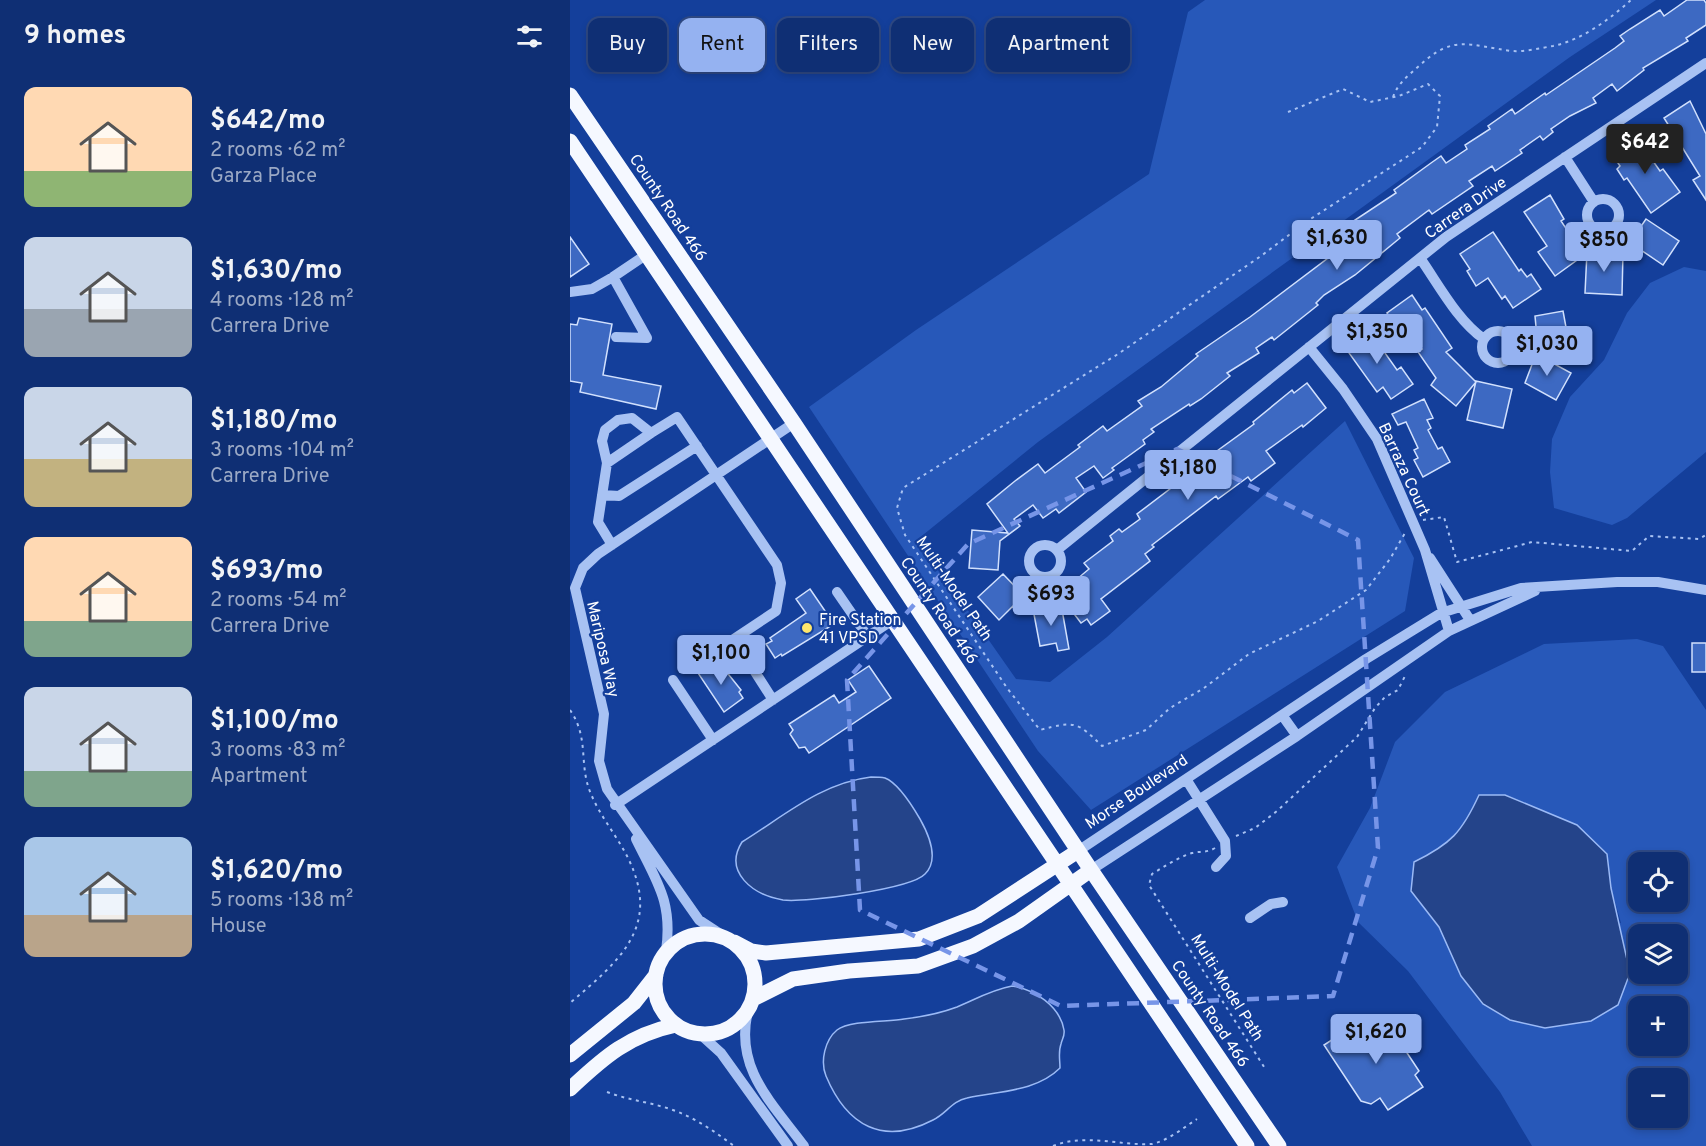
<!DOCTYPE html>
<html lang="en">
<head>
<meta charset="utf-8">
<style>
  :root { --surface:#0f2f74; --page:#1d3b7c; --text:#f1f3f6; --muted:#9ba9c5; --line:#2f4a86; --accent:#95b2f1 }
  body { margin:0; font-family:Overpass,sans-serif; background:var(--page); color:var(--text); height:100vh; display:flex; flex-direction:column; font-size:22px; white-space:nowrap }
  * { box-sizing:border-box; margin:0 }
  p { font-size:20px; color:var(--muted) }
  .icon { flex:none; width:33px; height:33px; fill:none; stroke:currentColor; stroke-width:2; stroke-linecap:round; stroke-linejoin:round }
  .map { position:relative; flex:1; overflow:hidden }
  .panel { display:flex; flex-direction:column; background:var(--surface); width:570px }
  .panel>* { flex:none }
  .guide { position:absolute; left:18px; top:18px; width:570px; height:54px; display:flex; gap:12px }
  .buttons { position:absolute; left:1058px; top:852px; display:grid; gap:12px }
  .buttons a { display:grid; place-items:center; width:60px; height:60px; border-radius:12px; background:var(--surface); box-shadow:0 3px 9px #0003,0 0 0 2px var(--line); font-size:30px }
  .price { position:absolute; translate:-50% -51px; padding:0 14px; border-radius:6px; background:var(--accent); color:#111; font-size:20px; line-height:39px; filter:drop-shadow(0 2px 3px #0008) }
  .price::after { content:''; position:absolute; left:50%; top:36px; width:18px; height:14px; margin-left:-9px; background:inherit; clip-path:polygon(0 0,100% 0,50% 100%) }
  .price.current { background:#222; color:#fff }
  ul { padding:0; list-style:none }
  li { display:flex; align-items:center; gap:18px; height:150px; padding:0 24px }
  li span { display:grid; place-items:center; flex:none; width:168px; height:120px; border-radius:12px; color:#555 }
  li>.icon { margin-inline-start:auto }
  span .icon { width:72px; height:72px; fill:#fffc; stroke-width:1 }
  li b { font-size:26px }
  h2 { display:flex; justify-content:space-between; align-items:center; height:72px; padding:0 24px; font-size:26px }
  .pill { padding:0 21px; border-radius:12px; background:var(--surface); box-shadow:0 3px 9px #0003,0 0 0 2px var(--line); font-size:21px; line-height:54px }
  .pill.current { background:var(--accent); color:#111 }
  main { display:flex; flex:1; min-height:0 }
  .map>svg:first-child { display:block }
</style>
</head>
<body>
<main>
<section class="panel">
<h2>9 homes<svg class="icon" aria-label="filters" viewBox="0 0 24 24"><path d="M4 7h16M4 17h16"/><circle cx="9" cy="7" r="2"/><circle cx="15" cy="17" r="2"/></svg></h2>
<ul>
<li><span style="background:linear-gradient(#ffd9b3 70%,#8fb573 0)"><svg class="icon" aria-label="home" viewBox="0 0 24 24"><path d="M3 11l9-7 9 7M6 9v11h12V9"/></svg></span><div><b>$642/mo</b><p>2 rooms · 62 m²</p><p>Garza Place</p></div></li>
<li><span style="background:linear-gradient(#c9d6e8 60%,#9aa5b1 0)"><svg class="icon" aria-label="home" viewBox="0 0 24 24"><path d="M3 11l9-7 9 7M6 9v11h12V9"/></svg></span><div><b>$1,630/mo</b><p>4 rooms · 128 m²</p><p>Carrera Drive</p></div></li>
<li><span style="background:linear-gradient(#c9d6e8 60%,#c2b280 0)"><svg class="icon" aria-label="home" viewBox="0 0 24 24"><path d="M3 11l9-7 9 7M6 9v11h12V9"/></svg></span><div><b>$1,180/mo</b><p>3 rooms · 104 m²</p><p>Carrera Drive</p></div></li>
<li><span style="background:linear-gradient(#ffd9b3 70%,#7fa58c 0)"><svg class="icon" aria-label="home" viewBox="0 0 24 24"><path d="M3 11l9-7 9 7M6 9v11h12V9"/></svg></span><div><b>$693/mo</b><p>2 rooms · 54 m²</p><p>Carrera Drive</p></div></li>
<li><span style="background:linear-gradient(#c9d6e8 70%,#7fa58c 0)"><svg class="icon" aria-label="home" viewBox="0 0 24 24"><path d="M3 11l9-7 9 7M6 9v11h12V9"/></svg></span><div><b>$1,100/mo</b><p>3 rooms · 83 m²</p><p>Apartment</p></div></li>
<li><span style="background:linear-gradient(#a9c7e8 65%,#b9a48a 0)"><svg class="icon" aria-label="home" viewBox="0 0 24 24"><path d="M3 11l9-7 9 7M6 9v11h12V9"/></svg></span><div><b>$1,620/mo</b><p>5 rooms · 138 m²</p><p>House</p></div></li>
</ul>
</section>
<div class="map">
<svg width="1136" height="1146" viewBox="0 0 1136 1146">
  <rect width="100%" height="100%" fill="#143f9b"/>
  <!-- green -->
  <path fill="#2758b9" fill-rule="evenodd" d="M635,0H1086L1000,57L468,442L348,539L446,679L480,682L537,637L775,421L844,558L835,611L521,810L468,751L239,407L346,330L579,174L618,12Z
    M1114,267L1136,271V452L1057,518L1042,525L984,508L980,472L982,439L1000,397L1034,360L1057,313L1080,283Z
    M1067,639L1093,646L1136,710V1146H962L930,1092L838,971L788,922L767,867L800,808L825,742L875,692L974,644ZM909,795H935L1007,825L1037,855L1041,888L1051,923L891,976L869,927L841,891L844,862C881,844 893,832 909,795ZM1068,862H1107V902H1068ZM1068,934H1107V974H1068ZM1068,1006H1107V1046H1068ZM1068,1078H1107V1118H1068Z"/>
  <!-- water -->
  <path fill="#24448a" stroke="#9bbaf6" stroke-width="1.5" d="M301,777C305,777 311,777 315,778C328,783 343,807 350,819C359,835 370,859 355,874C341,889 235,903 213,900C183,895 153,872 172,842C214,816 251,783 301,777Z
    M909,795H935L1007,825L1037,854L1041,888L1060,973L1048,1005L1021,1021L975,1028L940,1020L913,1004L891,976L869,927L841,891L844,862C881,844 892,832 909,795Z
    M442,986C464,989 490,1006 494,1030C495,1036 492,1039 491,1044C488,1052 490,1060 490,1068C466,1092 428,1091 397,1098C382,1101 376,1114 363,1120C313,1146 277,1126 256,1076C250,1061 255,1040 267,1030C280,1020 318,1022 334,1019C351,1017 371,1013 387,1007C406,999 421,990 442,986Z"/>
  <!-- building -->
  <path fill="#3d69c2" stroke="#d1e0fd" stroke-width="1.5" d="M1117,0H1134L1136,3V25L1116,38L1118,41L1073,68L1074,70L1047,91L1042,84L1023,98L1026,103L1000,116L981,129L983,132L973,140L970,136L950,150L952,153L925,171L922,166L899,181L903,186L862,214L859,210L827,234L830,238L785,275L754,295L746,303L748,305L704,340L702,337L686,348L689,353L657,373L660,376L631,399L620,406L619,404L581,429L584,432L573,440L575,444L542,468L544,470L533,478L524,466L506,478L516,492L489,513L486,509L473,518L463,505L444,519L450,526L430,541L428,570L399,568L402,530L438,533L417,504L445,481L468,464L475,473L510,447L508,445L533,426L537,431L572,406L568,401L591,387L628,356L626,354L680,317L774,246L770,241L778,235L773,228L826,193L824,190L861,163L871,156L876,163L897,149L895,145L920,129L918,126L942,109L945,114L975,93L976,95L1045,48L1054,41L1050,36L1060,29L1090,10L1094,16Z
    M1120,101L1136,134V200L1123,180L1130,176L1094,118Z
    M1066,137L1090,171L1093,169L1110,192L1081,213L1057,178L1054,180L1047,169L1050,166L1042,154Z
    M980,195L994,219L991,221L1014,255L985,276L968,252L977,246L954,212Z
    M1076,219L1109,241L1093,265L1065,246L1070,238L1065,235Z
    M923,232L949,271L951,269L957,277L961,274L971,289L943,308L935,296L932,299L918,278L906,286L897,271L900,269L890,254Z
    M0,237L19,264L0,277Z
    M1017,252L1053,253L1052,295L1015,293Z
    M842,295L852,310L855,308L882,348L876,352L906,382L886,406L861,385L866,378L848,352L852,349L841,333L834,338L817,313Z
    M993,311L998,338L980,342L981,346L968,348L965,316Z
    M9,318L42,324L33,375L91,386L86,409L10,392L12,383L0,381V324L7,325Z
    M1008,327L1011,343L1002,345L998,329Z
    M798,329L827,370L831,367L843,384L821,399L813,387L807,392L774,346Z
    M966,354L1001,373L986,400L955,383Z
    M906,381L942,389L933,428L897,420Z
    M737,383L756,408L733,427L732,425L696,451L705,463L681,481L678,477L648,499L646,496L582,545L584,547L575,554L580,561L531,599L540,611L521,625L517,619L511,623L489,594L519,569L514,563L543,541L540,536L549,529L552,532L570,519L567,514L626,469L625,467L684,424L683,422L722,390L724,393Z
    M854,399L863,418L857,420L861,428L858,430L868,449L872,447L880,462L853,477L844,460L848,458L844,450L848,448L836,422L828,425L822,414Z
    M433,574L459,601L448,611L443,606L429,620L408,597Z
    M240,589L264,624L212,656L211,654L205,658L196,644L202,641L200,638L236,613L226,599Z
    M491,604L499,649L488,651L486,643L470,646L463,609Z
    M1122,643H1136V672H1122Z
    M147,660L171,690L169,692L173,698L154,712L128,673Z
    M299,666L321,698L239,753L235,747L229,748L220,734L223,730L219,724L264,695L269,703L286,692L278,680Z
    M814,1018L849,1071L845,1075L853,1087L818,1110L810,1098L801,1104L791,1101L754,1045L774,1032L780,1041Z"/>
  <g fill="none" stroke-linecap="round" stroke-linejoin="round">
    <!-- path -->
    <path stroke="#a8c2f3" stroke-width="2" stroke-dasharray="3 4.5" stroke-linecap="butt" d="M823,97C828,83 838,76 849,66C884,33 900,46 942,51C954,52 971,48 983,46C1012,40 1040,19 1061,0
      M718,112L773,89L800,102L829,96L858,84L870,96L867,127L852,147L739,220L691,256L548,354L333,488L327,508L335,535L437,688L470,730C504,721 507,721 532,746L576,730L600,708L634,688L679,654L748,621L796,590L820,559L835,533
      M853,520L874,517L887,562L962,542L1062,551L1079,536L1129,539L1136,535
      M0,710C20,739 8,764 21,794C30,816 47,836 58,858C92,927 49,961 0,1003
      M666,836L685,828L707,811L787,737L805,708L815,697L828,690L835,676
      M645,848C637,853 630,851 622,853C607,858 595,866 582,874L579,885L696,1070
      M37,1092C58,1100 79,1102 100,1109C124,1117 144,1131 164,1146
      M483,1146C515,1133 550,1146 582,1144C599,1140 613,1128 627,1119"/>
    <!-- minor -->
    <path stroke="#a8c2f3" stroke-width="10" d="M995,157L1024,202
      M1017 215a16 16 0 1 1 32 0a16 16 0 1 1-32 0Z
      M850,258C869,285 887,320 914,339
      M43,277L77,254
      M0,292L22,289L43,277L77,338
      M912 347a16 16 0 1 1 32 0a16 16 0 1 1-32 0Z
      M46,337L77,338
      M739,347L773,389L807,439L855,550L879,631
      M37,463L81,433
      M32,495L49,496L127,446
      M42,545L28,522L37,463L32,441L35,430L48,420L62,418L81,433L107,417L207,565L211,583L206,611L164,639L203,700
      M459 561a16 16 0 1 1 32 0a16 16 0 1 1-32 0Z
      M487,550L876,237L1136,63
      M860,558L900,620
      M267,592L298,637
      M103,680L143,740
      M712,715L727,736
      M616,779L655,841L656,856L646,867
      M45,805L324,619
      M66,839C87,882 103,902 96,951
      M508,851L796,659L871,613L951,588L1047,582H1088L1136,590
      M521,870L727,736L879,631L965,591
      M680,918L701,904L713,902
      M155,937L129,920L37,789L29,761L34,714L5,588L13,568L28,554L224,423
      M178,1011C164,1068 202,1103 234,1146
      M130,1034L151,1053L218,1146"/>
    <!-- major -->
    <path stroke="#f5f8ff" stroke-width="15" d="M0,95L224,423L521,870L709,1146
      M0,141L677,1146
      M85 984a50 50 0 1 1 100 0a50 50 0 1 1-100 0Z
      M164,942L181,951L196,953L349,939L408,916L508,851
      M183,999L223,979L279,971L348,966L403,946L449,921L521,870
      M0,1055L64,1003L86,975
      M0,1089C34,1057 59,1035 106,1025"/>
  </g>
  <!-- marked area -->
  <path fill="none" stroke="#7795e8" stroke-width="4.5" stroke-dasharray="12 8" stroke-linejoin="round" d="M607,449L788,540L808,848L763,996L491,1006L290,910L277,680L398,544Z"/>
  <!-- markers -->
  <circle fill="#ffe66b" stroke="#143f9b" stroke-width="2" cx="237" cy="628" r="6"/>
  <g text-anchor="middle" stroke-width="4.5" stroke-linejoin="round" paint-order="stroke">
    <!-- street labels -->
    <g font-size="16" fill="#fff" stroke="#143f9b">
      <text transform="translate(99 207) rotate(56)" y="6">County Road 466</text>
      <text transform="translate(895 207) rotate(-35)" y="6">Carrera Drive</text>
      <text transform="translate(835 469) rotate(65)" y="6">Barraza Court</text>
      <text transform="translate(385 588) rotate(56)" y="6">Multi-Model Path</text>
      <text transform="translate(370 610) rotate(56)" y="6">County Road 466</text>
      <text transform="translate(34 649) rotate(77)" y="6">Mariposa Way</text>
      <text transform="translate(566 791) rotate(-34)" y="6">Morse Boulevard</text>
      <text transform="translate(658 987) rotate(58)" y="6">Multi-Model Path</text>
      <text transform="translate(641 1013) rotate(56)" y="6">County Road 466</text>
    </g>
    <!-- poi labels -->
    <g font-size="16" fill="#fff" stroke="#143f9b" text-anchor="start">
      <text x="249" y="625">Fire Station<tspan x="249" dy="18">41 VPSD</tspan></text>
    </g>
  </g>
</svg>
<div class="buttons">
<a><svg class="icon" aria-label="locate" viewBox="0 0 24 24"><circle cx="12" cy="12" r="6"/><path d="M12 2v4M12 18v4M2 12h4M18 12h4"/></svg></a>
<a><svg class="icon" aria-label="layers" viewBox="0 0 24 24"><path d="M12 4l9 5-9 5-9-5zM3 14l9 5 9-5"/></svg></a>
<a>+</a>
<a>−</a>
</div>
<b class="price current" style="left:1075px;top:175px">$642</b>
<b class="price" style="left:767px;top:271px">$1,630</b>
<b class="price" style="left:1034px;top:273px">$850</b>
<b class="price" style="left:807px;top:365px">$1,350</b>
<b class="price" style="left:977px;top:377px">$1,030</b>
<b class="price" style="left:618px;top:501px">$1,180</b>
<b class="price" style="left:481px;top:627px">$693</b>
<b class="price" style="left:151px;top:686px">$1,100</b>
<b class="price" style="left:806px;top:1065px">$1,620</b>
<div class="guide">
<a class="pill">Buy</a>
<a class="pill current">Rent</a>
<a class="pill">Filters</a>
<a class="pill">New</a>
<a class="pill">Apartment</a>
</div>
</div>
</main>
</body>
</html>
